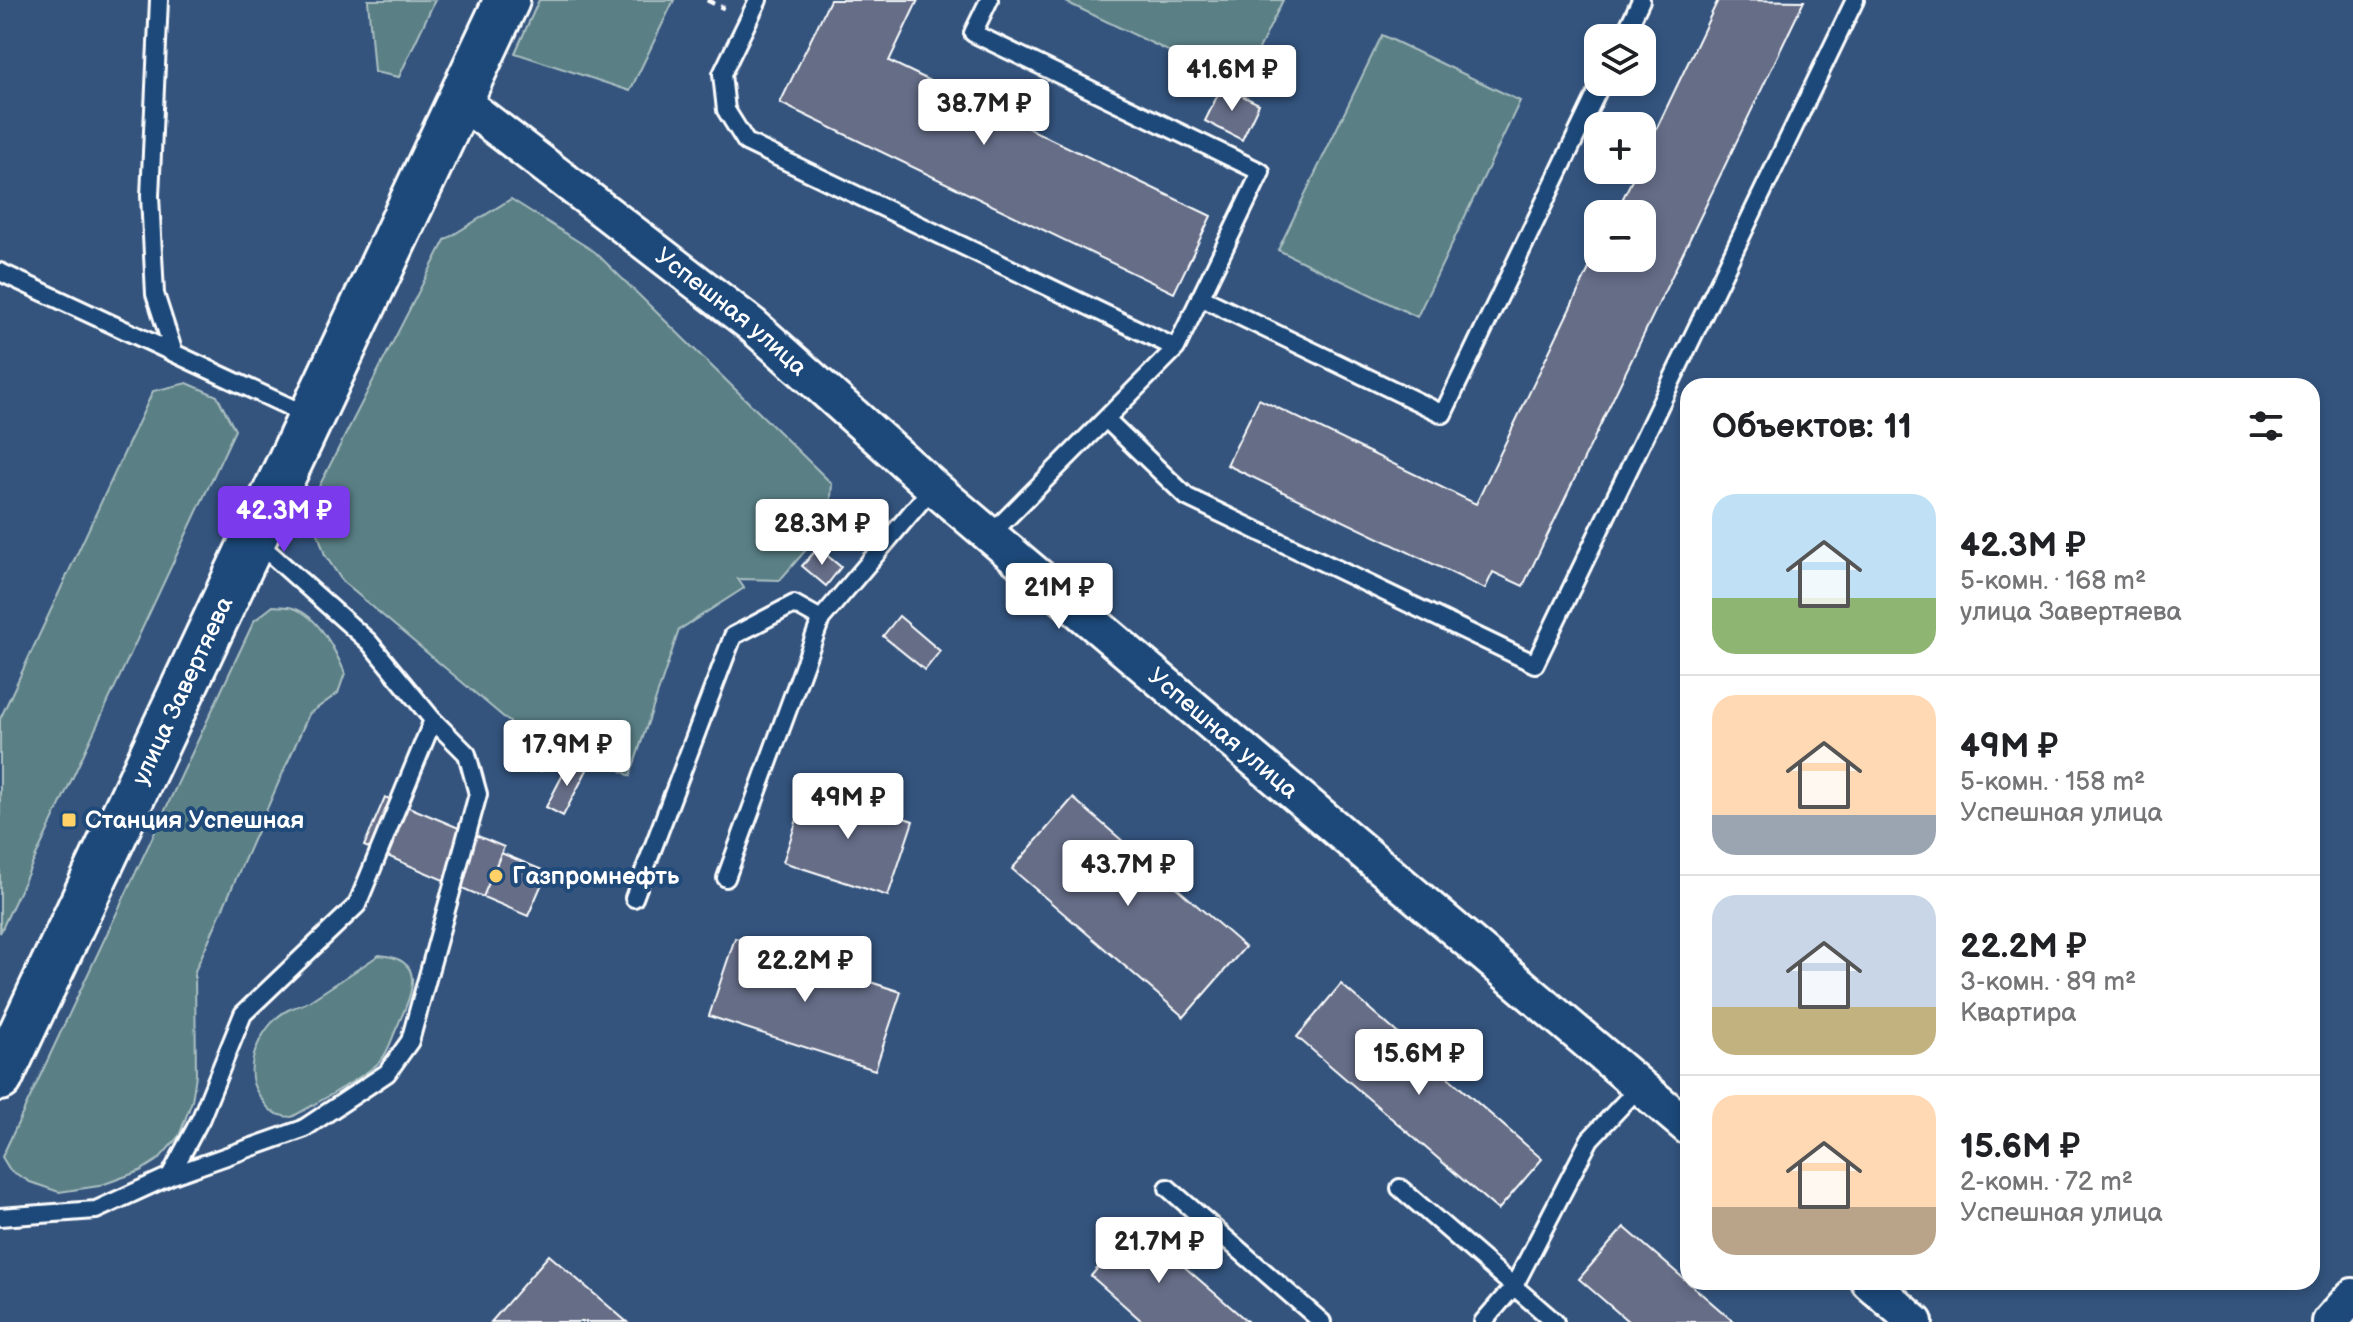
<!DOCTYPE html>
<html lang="ru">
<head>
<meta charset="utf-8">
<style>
  :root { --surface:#fff; --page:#f2f2f2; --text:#202124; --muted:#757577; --line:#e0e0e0; --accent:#7c3aed }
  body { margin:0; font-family:"Balsamiq Sans",sans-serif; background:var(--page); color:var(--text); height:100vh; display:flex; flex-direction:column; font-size:30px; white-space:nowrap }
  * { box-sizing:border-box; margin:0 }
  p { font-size:26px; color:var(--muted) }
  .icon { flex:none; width:44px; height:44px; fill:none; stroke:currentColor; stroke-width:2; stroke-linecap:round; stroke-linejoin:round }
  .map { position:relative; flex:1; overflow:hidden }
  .sheet { position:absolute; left:1680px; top:378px; width:640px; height:912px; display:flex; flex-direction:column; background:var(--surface); border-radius:24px; box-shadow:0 4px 12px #0003 }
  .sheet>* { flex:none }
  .fabs { position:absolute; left:1584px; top:24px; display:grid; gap:16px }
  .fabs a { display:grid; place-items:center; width:72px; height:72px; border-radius:16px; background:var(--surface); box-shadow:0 4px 12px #0003; font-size:40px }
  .price { position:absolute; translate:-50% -68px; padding:0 18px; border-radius:8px; background:#fff; color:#222; font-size:26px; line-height:52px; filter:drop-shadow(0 2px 4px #0008) }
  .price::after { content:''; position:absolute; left:50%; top:48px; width:24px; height:18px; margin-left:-12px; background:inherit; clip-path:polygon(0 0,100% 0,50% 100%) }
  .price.on { background:var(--accent); color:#fff }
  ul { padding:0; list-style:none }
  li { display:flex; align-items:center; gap:24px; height:200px; padding:0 32px }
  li+li { border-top:2px solid var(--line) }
  li span { display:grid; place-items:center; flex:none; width:224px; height:160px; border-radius:24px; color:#555 }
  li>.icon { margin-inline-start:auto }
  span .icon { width:96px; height:96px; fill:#fffc; stroke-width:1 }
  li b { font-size:34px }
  h2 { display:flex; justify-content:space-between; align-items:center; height:96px; padding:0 32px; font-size:34px }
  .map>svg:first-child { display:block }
</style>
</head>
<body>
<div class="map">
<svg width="2353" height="1322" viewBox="0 0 2353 1322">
  <rect width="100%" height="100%" fill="#34547e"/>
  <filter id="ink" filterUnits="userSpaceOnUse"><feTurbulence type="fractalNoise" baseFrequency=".0125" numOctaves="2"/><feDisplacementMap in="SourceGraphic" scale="16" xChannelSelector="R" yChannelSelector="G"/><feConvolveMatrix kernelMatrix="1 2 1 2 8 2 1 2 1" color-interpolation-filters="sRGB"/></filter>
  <g filter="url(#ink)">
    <!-- green -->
    <path fill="#5a8086" stroke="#acc0c2" stroke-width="2" d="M368,0H435L399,77L374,72Z
      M539,0H674L630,91L515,53Z
      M1067,0H1283L1241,86L1066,2Z
      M1382,35L1520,101L1417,317L1278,250Z
      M511,199L595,252L832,484L829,523L780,580L738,579L744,588L679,630L630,776L572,741L541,771L525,735L343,582L325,555L309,506L445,240Z
      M187,383L217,396L235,430L0,933V719L153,391Z
      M273,606C279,607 287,606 293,608C319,616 335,650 345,673L338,693L309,714L195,971L196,1075L192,1101L179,1136L159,1159L140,1171L99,1186L59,1192L30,1182L10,1170L2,1157L254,621Z
      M379,955C429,959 411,995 398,1025C393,1035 389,1050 382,1059C371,1074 311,1106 292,1117C271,1116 266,1107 256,1090C242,1064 264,1022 288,1010C296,1006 304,1005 311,1000C334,985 357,970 379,955Z"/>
    <!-- building -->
    <path fill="#656d87" stroke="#fff" stroke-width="2" d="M830,0H918L889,61L1211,216L1174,293L780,103Z
      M1718,0L1804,1L1523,586L1493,572L1485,589L1227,465L1259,399L1476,504L1598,250V258H1642V214H1615L1637,170H1642V159Z
      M1222,86L1259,104L1242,140L1205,121Z
      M818,548L841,567L826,586L802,566Z
      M899,616L940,651L925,670L883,636Z
      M571,759L588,768L563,816L546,807Z
      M808,786L913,821L888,896L783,862Z
      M385,797L504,847L483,897L364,846Z
      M1073,798L1245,947L1184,1017L1012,869Z
      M501,853L547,872L528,916L483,897Z
      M735,938L901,992L875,1070L709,1016Z
      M1341,984L1542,1159L1498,1210L1297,1037Z
      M1135,1224L1248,1322H1143L1091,1276Z
      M1624,1227L1734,1322H1629L1579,1279Z
      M549,1255L627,1322H491Z"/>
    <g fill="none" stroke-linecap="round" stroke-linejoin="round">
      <defs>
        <path id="service" d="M159,0L150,196L155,294L174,353
          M758,0L722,74L726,110L746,142L1176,348L1261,172L973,33L989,0
          M1623,38L1641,0
          M0,272L309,416
          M1200,297L1443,414L1602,82
          M1106,419L1187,497L1535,664L1855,0
          M990,535L1176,348
          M726,878L821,619L933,487
          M634,898L733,636L794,604L821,619
          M170,1176L303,1129L387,1073L410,1041L478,794L467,754L433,720
          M1168,1188L1322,1322
          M1400,1188L1555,1322
          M0,1217L96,1210L170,1176L201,1118L243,1014L357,905L433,720L369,642L256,541
          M1483,1322L1514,1286L1590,1139L1640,1086"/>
        <g id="minor">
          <path id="s1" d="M460,100L751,324L933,487L1688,1127"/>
          <path d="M1869,1282L1915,1322"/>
          <path d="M2330,1322L2353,1296"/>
        </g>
        <g id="secondary">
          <path id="s2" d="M0,1078L507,0"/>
        </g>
      </defs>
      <!-- service casing -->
      <use href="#service" stroke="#fff" stroke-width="22"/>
      <!-- minor casing -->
      <use href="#minor" stroke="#fff" stroke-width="40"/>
      <!-- secondary casing -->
      <use href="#secondary" stroke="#fff" stroke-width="50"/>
      <!-- path -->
      <path stroke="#fff" stroke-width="5" stroke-dasharray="8 6" stroke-linecap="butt" d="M707,0L724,8"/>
      <!-- service -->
      <use href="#service" stroke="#1f4a7a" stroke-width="16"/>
      <!-- minor -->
      <use href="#minor" stroke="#1f4a7a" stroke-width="34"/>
      <!-- secondary -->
      <use href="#secondary" stroke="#1f4a7a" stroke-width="44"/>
    </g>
  </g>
  <!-- markers -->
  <g fill="#ffd166" stroke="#1f4a7a" stroke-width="3">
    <rect x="61" y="812" width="16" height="16" rx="4"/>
    <circle cx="496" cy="876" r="8"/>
  </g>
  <g text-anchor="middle" stroke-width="8" stroke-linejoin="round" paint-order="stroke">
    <!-- street labels -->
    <g font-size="24" fill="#fff" stroke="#1f4a7a">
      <text dy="8" stroke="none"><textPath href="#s1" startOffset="344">Успешная улица</textPath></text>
      <text dy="8" stroke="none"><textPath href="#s2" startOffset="428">улица Завертяева</textPath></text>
      <text dy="8" stroke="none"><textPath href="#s1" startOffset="992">Успешная улица</textPath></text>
    </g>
    <!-- poi labels -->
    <g font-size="24" font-weight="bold" fill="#fff" stroke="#1f4a7a" text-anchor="start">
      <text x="85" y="828">Станция Успешная</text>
      <text x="512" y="884">Газпромнефть</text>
    </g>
  </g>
</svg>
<div class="fabs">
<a><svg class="icon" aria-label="layers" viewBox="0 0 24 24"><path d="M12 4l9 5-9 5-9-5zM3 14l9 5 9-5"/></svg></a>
<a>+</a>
<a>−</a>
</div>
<b class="price" style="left:1232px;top:113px">41.6M ₽</b>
<b class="price" style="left:984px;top:147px">38.7M ₽</b>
<b class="price on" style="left:284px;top:554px">42.3M ₽</b>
<b class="price" style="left:822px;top:567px">28.3M ₽</b>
<b class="price" style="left:1059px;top:631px">21M ₽</b>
<b class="price" style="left:567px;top:788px">17.9M ₽</b>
<b class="price" style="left:848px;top:841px">49M ₽</b>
<b class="price" style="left:1128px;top:908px">43.7M ₽</b>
<b class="price" style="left:805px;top:1004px">22.2M ₽</b>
<b class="price" style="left:1419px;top:1097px">15.6M ₽</b>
<b class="price" style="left:1159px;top:1285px">21.7M ₽</b>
<section class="sheet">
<h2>Объектов: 11<svg class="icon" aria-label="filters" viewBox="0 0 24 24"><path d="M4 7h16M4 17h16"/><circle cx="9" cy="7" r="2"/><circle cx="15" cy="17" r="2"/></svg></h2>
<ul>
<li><span style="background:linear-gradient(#bfe0f5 65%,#8fb573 0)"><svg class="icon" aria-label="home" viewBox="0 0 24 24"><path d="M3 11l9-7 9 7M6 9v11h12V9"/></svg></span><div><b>42.3M ₽</b><p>5-комн. · 168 m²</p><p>улица Завертяева</p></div></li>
<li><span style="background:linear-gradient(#ffd9b3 75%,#9aa5b1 0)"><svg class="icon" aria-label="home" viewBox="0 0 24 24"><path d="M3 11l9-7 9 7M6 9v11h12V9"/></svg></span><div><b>49M ₽</b><p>5-комн. · 158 m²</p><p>Успешная улица</p></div></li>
<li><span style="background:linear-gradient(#c9d6e8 70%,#c2b280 0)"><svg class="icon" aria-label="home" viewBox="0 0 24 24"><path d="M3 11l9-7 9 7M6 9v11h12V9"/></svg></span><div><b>22.2M ₽</b><p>3-комн. · 89 m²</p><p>Квартира</p></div></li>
<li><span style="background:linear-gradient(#ffd9b3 70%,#b9a48a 0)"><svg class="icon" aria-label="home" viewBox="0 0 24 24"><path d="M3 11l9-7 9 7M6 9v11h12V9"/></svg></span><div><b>15.6M ₽</b><p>2-комн. · 72 m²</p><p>Успешная улица</p></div></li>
</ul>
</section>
</div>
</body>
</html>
